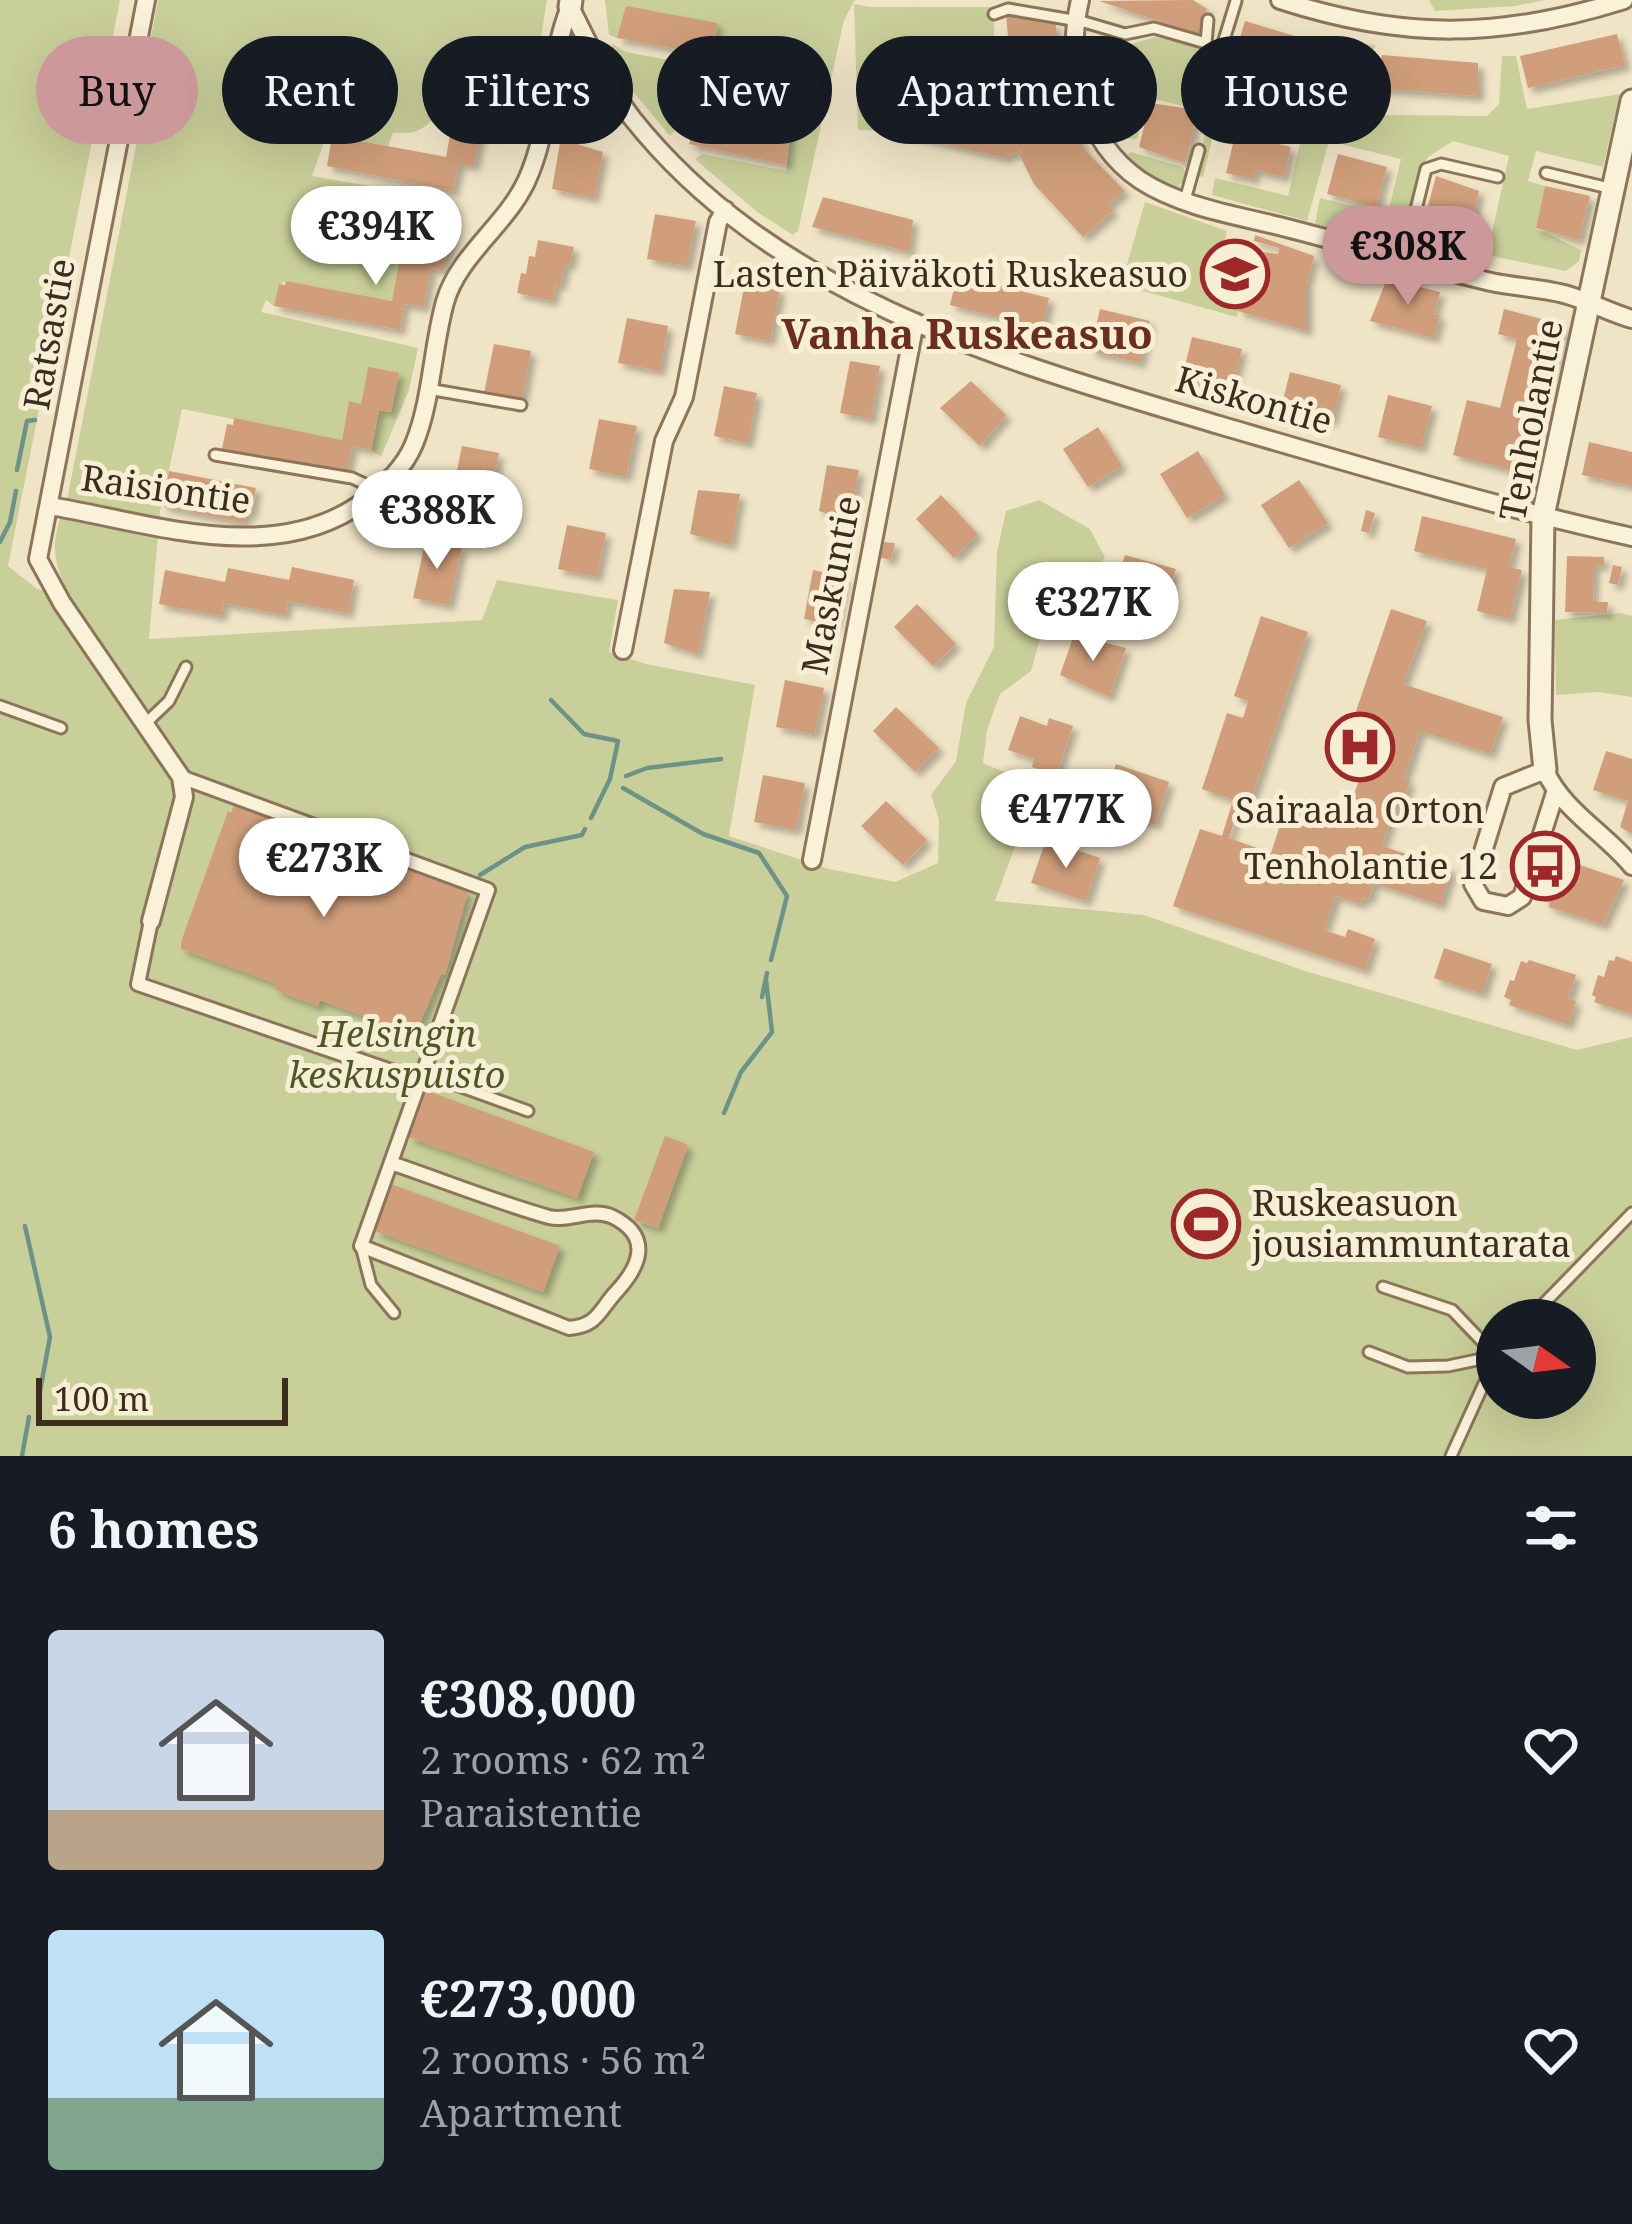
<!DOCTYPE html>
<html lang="en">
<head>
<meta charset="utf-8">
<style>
  :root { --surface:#171b24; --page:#20242c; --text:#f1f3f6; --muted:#9ea1a6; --accent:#cc9899 }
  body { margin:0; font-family:"Noto Serif",serif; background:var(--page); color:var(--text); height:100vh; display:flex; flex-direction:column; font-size:45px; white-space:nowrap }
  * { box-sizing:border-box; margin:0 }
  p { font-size:39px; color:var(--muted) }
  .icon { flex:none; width:66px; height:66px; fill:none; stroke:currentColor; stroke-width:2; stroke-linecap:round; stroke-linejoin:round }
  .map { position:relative; height:1456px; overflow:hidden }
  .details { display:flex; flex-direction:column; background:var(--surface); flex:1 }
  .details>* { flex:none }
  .banner { position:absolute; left:36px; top:36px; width:1560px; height:108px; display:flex; gap:24px }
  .needle { width:78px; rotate:104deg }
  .buttons { position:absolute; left:1476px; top:1299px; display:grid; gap:24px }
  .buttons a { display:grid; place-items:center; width:120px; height:120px; border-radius:50%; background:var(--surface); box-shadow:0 12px 48px #0002; font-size:60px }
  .scale { position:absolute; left:36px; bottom:30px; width:252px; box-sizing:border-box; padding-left:12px; border:6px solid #3c2d1f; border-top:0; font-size:33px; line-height:42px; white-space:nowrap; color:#3c2d1f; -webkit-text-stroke:9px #f7eed6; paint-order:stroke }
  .price { position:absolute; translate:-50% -102px; padding:0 27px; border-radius:42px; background:#fff; color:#222; font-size:39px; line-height:78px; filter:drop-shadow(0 3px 6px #0008) }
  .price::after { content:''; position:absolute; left:50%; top:72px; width:36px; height:27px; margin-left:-18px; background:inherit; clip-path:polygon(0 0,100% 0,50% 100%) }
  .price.current { background:var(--accent); color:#111 }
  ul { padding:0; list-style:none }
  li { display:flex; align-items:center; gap:36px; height:300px; padding:0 48px }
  li span { display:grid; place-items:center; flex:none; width:336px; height:240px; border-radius:12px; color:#555 }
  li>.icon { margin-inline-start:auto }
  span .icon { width:144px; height:144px; fill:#fffc; stroke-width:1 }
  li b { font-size:51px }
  h2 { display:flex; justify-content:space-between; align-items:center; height:144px; padding:0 48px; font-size:51px }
  .chip { padding:0 42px; border-radius:54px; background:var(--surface); box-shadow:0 12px 48px #0002; font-size:42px; line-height:108px }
  .chip.current { background:var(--accent); color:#111 }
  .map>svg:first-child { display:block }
</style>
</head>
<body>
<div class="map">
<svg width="1632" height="1456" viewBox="0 0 1632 1456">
  <defs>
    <filter id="shadow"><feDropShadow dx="5.5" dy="5.5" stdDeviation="3" flood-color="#0004"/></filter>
  </defs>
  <rect width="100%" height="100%" fill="#f0e4c6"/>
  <!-- green -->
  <path fill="#c9cf99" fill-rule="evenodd" d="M0,0H120L8,566L37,589L71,598C48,554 52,540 68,495L155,48L151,37L158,0H547L539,49L484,39L480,53L452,47L467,92C451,101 429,128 414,132C407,134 400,132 393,133L388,146L340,137L337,144L324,142L312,176L413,194L410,212L429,216L434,226L420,224L413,260L392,301L286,281L279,285L274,306L266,300L261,312L418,348L409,390L381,457L371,450L379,410L391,412L368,367L361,404L349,402L342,440L182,409L160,512L149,639L482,620L497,580L618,600L609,652L646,664L755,685L729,836L829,869L895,882L938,863L939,820L931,795L956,761L966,703L994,647L997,552L1006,511L1039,500L1090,529L1105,557L1078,605L1044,625L1031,671L1000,694L987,730L983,763L1059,796L1021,830L995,901L1144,915L1305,971L1577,1050L1632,1037V1456H0ZM1497,1320H1575V1398H1497Z
    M605,0H855L844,20L798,231L793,235L757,212L695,159L702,154L786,171L790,134L765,128L773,91L711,78C681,99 691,114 670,136L630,88L611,43L626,52L711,68L717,36L624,17L617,38L609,35Z
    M1429,0H1545L1515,6L1435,11Z
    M854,4L871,7H994V75L896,87L884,131L858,130Z
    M1155,37L1210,49L1215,73L1336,108L1358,43L1375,45L1367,80L1373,94L1385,95V115L1487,116L1499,104L1502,56H1516L1527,109L1620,94L1603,167L1536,151L1528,181L1545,186L1536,228L1581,250L1579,261L1566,271L1487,255L1509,156L1453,141L1428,157L1422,166L1399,247L1381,242L1401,159L1329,141L1307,221L1212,195L1215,178L1288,196L1303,130L1219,110L1203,177L1199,176L1197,182L1205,131L1202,110L1148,98L1137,139L1118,138L1094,86L1091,41L1122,47Z
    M560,52L580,59L604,109L615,119L608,126H549Z
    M1131,152L1182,167L1187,174L1178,188C1158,183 1141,170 1127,155Z
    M1320,198L1375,212L1369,238L1315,224Z
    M1145,202L1227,231L1224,244L1254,248L1248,251L1237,317L1121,285Z
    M1620,613L1632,616V697L1598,692L1556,695L1555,620Z"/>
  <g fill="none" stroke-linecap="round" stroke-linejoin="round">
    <!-- stream -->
    <path stroke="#6d9389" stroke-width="4.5" d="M17,470L27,421L35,420
      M0,542L10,522L16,491
      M551,700L584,734L618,741L610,779L591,818
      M626,776L647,768L721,759
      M623,788L703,834L759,853L787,896L771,960
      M480,875L525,847L582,835L585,829
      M762,997L767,973
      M724,1113L741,1072L772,1032L766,980
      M25,1226L50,1337L40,1391
      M22,1456L29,1417"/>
  </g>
  <!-- building -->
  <path fill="#d09e7a" filter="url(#shadow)" d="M1193,0L1207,9L1201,35L1099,1Z
    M626,6L717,23L714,56L617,38Z
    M1006,13L1056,25L1063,100L1085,150L1125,191L1108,205L1113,211L1083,237L1034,184L1020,156L1021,150L1004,158L892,131L901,91L1007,116L1014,106Z
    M1245,21L1338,49L1328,83L1235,54Z
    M1617,34L1625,65L1528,88L1520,56Z
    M483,39L528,48L522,79L471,69L467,92L444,87L452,46L480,53Z
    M1382,55L1478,63L1479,96L1375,88Z
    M1150,103L1198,110L1185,163L1139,147Z
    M698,115L764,132L765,128L790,134L786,165L689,144Z
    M453,119L482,125L474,166L459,163L453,191L327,166L331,143L337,144L339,137L446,157Z
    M1237,127L1264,134L1263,140L1291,147L1284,177L1255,170L1253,179L1226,173Z
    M570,142L603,152L594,198L552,189L560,143Z
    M1338,154L1387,167L1376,207L1327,194Z
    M1436,176L1479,191L1470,229L1425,217Z
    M1545,186L1590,196L1579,240L1536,228Z
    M823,197L913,220L909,252L812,227Z
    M655,214L696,221L687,266L647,259Z
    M420,224L452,230L444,270L431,268L424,307L404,304L400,330L274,306L279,284L285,285L286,281L392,301L400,258L413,260Z
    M1255,235L1314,256L1307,283V331L1238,311L1248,250L1278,254L1279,248L1254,241Z
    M538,240L574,247L570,265L565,264L561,285L556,284L552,301L517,293L521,273L526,274L529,256L535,257Z
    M957,275L1049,298L1042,328L950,305Z
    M1387,279L1440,292L1434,314L1440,315L1434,338L1370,321Z
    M745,282L780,289L770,341L735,334Z
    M1100,309L1150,321L1140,363L1090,351Z
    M1504,309L1564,325L1533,448L1517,444L1511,470L1453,455L1467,400L1500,408L1517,339L1498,334Z
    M627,318L668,326L660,371L618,363Z
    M1192,337L1242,349L1231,391L1182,378Z
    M494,344L531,351L522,400L484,393Z
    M850,361L880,366L871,419L840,413Z
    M368,367L399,373L391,412L379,410L371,450L352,446L347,473L222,449L227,424L233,425L234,418L342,440L349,401L361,404Z
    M1290,372L1341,385L1332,421L1281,408Z
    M971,381L1006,415L980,446L940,408Z
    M724,386L757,393L748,443L714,436Z
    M1388,395L1432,406L1421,448L1378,437Z
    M599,419L637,426L626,477L589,469Z
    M1098,427L1122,466L1088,487L1063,449Z
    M1589,442L1632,452V486L1582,475Z
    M462,446L499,453L489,503L452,495Z
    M1198,451L1225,495L1187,518L1160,474Z
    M827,465L859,470L850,522L819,511Z
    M169,471L256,488L251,515L246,514L244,523L162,506Z
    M1299,480L1328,523L1289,548L1261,505Z
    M698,490L740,494L731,545L690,534Z
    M941,495L978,534L954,558L916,519Z
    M1366,510L1375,513L1369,533L1361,531Z
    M1422,516L1516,539L1509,567L1522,570L1510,619L1477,611L1487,569L1414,551Z
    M567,525L606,533L597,577L558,569Z
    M426,539L462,547L449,605L413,598Z
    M884,542L895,543L891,560L881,558Z
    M1125,555L1176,569L1159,618L1135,610L1137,604L1111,595Z
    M1567,556L1604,557V565H1594L1593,602H1608L1607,613L1565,612Z
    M1613,565L1622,567L1618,585L1609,583Z
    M292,567L354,580L348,613L288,601L285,615L224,603L221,616L159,604L165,570L225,582L228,568L289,580Z
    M813,570L845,577L835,625L804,619Z
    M674,589L710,592L698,654L664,643Z
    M917,604L956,644L933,666L894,627Z
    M1391,609L1427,621L1403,684L1503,717L1490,754L1420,731L1404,779L1410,781L1403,801L1398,799L1382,846L1452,869L1440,905L1374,883L1369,899L1363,898L1361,904L1336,896L1324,930L1345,937L1348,929L1375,939L1365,970L1173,906L1200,829L1222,836L1233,800L1202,789L1227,713L1243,718L1248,701L1234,696L1261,616L1308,632L1249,805L1241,802L1229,838L1271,853L1284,813L1277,811L1285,798L1304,805L1302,811L1344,825L1378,722L1355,714Z
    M1074,635L1126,648L1109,697L1060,675Z
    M785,680L824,688L815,734L776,727Z
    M896,707L939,748L915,772L873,731Z
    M1020,716L1047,726L1049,718L1073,726L1056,775L1032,767L1034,759L1008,750Z
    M1606,751L1632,759V834L1620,827L1628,801L1593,790Z
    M1116,764L1169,782L1155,825L1101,807Z
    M763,775L805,783L796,830L754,822Z
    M886,801L927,840L903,865L861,826Z
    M234,805L468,891L445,975L441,974L415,1035L320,1000L318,1006L275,990L277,984L181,949V942L228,811L231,813Z
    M1046,840L1100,858L1086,901L1031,883Z
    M1568,861L1624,880L1603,925L1549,907L1550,903L1543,901L1560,865L1566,867Z
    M1444,948L1492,964L1482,994L1434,978Z
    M1616,956L1632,962V1014L1594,1002L1596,997L1592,995L1598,975L1604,977L1609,960L1614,961Z
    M1529,960L1576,975L1568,999L1576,1001L1568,1025L1509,1005L1511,1000L1504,997L1510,980L1514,981L1521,961L1527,963Z
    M425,1090L594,1152L577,1198L408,1137Z
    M665,1136L688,1145L658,1228L634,1220Z
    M391,1184L560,1246L543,1292L375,1231Z"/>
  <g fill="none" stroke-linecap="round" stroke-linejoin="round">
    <defs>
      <path id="service" d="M1236,1L1220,53L1232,66L1327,92
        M994,14L1008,9L1084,22L1125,34L1154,28L1206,43L1208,20
        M1546,173L1613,189
        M1185,200L1199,150
        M1404,258L1426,169L1441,164L1498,177
        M428,389L521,405
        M215,455L352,478L363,483L368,498
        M0,706L61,728
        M146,723L169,701L186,667
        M423,1073L528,1111
        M361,1246L371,1285L394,1313
        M1383,1287L1452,1310L1496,1356
        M1528,1320L1632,1213
        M1369,1352L1408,1367L1448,1366L1496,1356
        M1451,1456L1497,1355"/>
      <path id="pedestrian" d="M181,777L488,890L420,1081
        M151,921L138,984L420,1081L361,1246L569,1328C598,1326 599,1310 617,1291C639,1267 653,1237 613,1217C592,1207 569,1222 549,1217C496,1202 444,1181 391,1163"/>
      <path id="minor" d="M146,0L38,559L62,603L181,777L184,797L151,921
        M1080,0C1065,64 1083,141 1140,180C1179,206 1234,215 1279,226C1350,244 1420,265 1491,282C1515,287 1540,288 1564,294C1587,300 1608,312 1632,319
        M1280,0C1403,40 1500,39 1624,0
        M570,7C589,44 607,85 632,118C776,299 1008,362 1219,425C1356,465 1493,506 1632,537
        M50,506C152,523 276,569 367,499C386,484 404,468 414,444C432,400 432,349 445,302C458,256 505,226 526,182C552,127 547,63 570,7
        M623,650L664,441L684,397L718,222L725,210
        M1556,790L1522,897L1508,906L1483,901L1473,884L1503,787L1545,770C1561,809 1606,834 1632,866
        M812,860L915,322"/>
      <path id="tertiary" d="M570,7L571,0
        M1545,770L1540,720L1543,516L1632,101"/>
    </defs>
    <!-- service casing -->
    <use href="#service" stroke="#8c755a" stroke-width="15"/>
    <!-- pedestrian casing -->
    <use href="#pedestrian" stroke="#8c755a" stroke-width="18"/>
    <!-- minor casing -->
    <use href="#minor" stroke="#8c755a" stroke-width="22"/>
    <!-- tertiary casing -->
    <use href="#tertiary" stroke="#8c755a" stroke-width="27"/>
    <!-- service -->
    <use href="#service" stroke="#faf1d9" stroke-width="9"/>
    <!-- pedestrian -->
    <use href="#pedestrian" stroke="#faf1d9" stroke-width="12"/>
    <!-- minor -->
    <use href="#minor" stroke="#faf1d9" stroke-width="16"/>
    <!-- tertiary -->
    <use href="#tertiary" stroke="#faf1d9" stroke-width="21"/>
  </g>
  <!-- icons -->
  <defs>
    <symbol id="school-ring" viewBox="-11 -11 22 22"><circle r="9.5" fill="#f7eed6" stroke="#9e2828" stroke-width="1.5"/><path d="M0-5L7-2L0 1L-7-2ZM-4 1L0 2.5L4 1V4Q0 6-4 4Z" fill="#9e2828"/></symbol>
    <symbol id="hospital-ring" viewBox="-11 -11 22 22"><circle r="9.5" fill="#f7eed6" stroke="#9e2828" stroke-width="1.5"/><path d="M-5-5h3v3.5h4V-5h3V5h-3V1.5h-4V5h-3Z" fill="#9e2828"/></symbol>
    <symbol id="bus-ring" viewBox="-11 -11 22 22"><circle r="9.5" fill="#f7eed6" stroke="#9e2828" stroke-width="1.5"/><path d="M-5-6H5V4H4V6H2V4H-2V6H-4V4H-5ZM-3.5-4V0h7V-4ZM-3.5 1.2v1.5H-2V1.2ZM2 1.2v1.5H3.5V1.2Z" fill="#9e2828"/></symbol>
    <symbol id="stadium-ring" viewBox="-11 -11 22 22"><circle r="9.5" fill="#f7eed6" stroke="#9e2828" stroke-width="1.5"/><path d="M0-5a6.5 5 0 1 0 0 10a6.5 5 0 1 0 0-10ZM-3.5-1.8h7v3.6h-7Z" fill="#9e2828"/></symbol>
  </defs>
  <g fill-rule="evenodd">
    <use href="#school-ring" x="1197" y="236" width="76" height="76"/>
    <use href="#hospital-ring" x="1322" y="709" width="76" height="76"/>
    <use href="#bus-ring" x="1507" y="828" width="76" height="76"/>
    <use href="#stadium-ring" x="1168" y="1186" width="76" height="76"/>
  </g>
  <g text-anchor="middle" stroke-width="10" stroke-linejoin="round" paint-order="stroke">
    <!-- poi labels -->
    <g font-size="36" fill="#3c2d1f" stroke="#f7eed6" text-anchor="end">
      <text x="1188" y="287">Lasten Päiväkoti Ruskeasuo</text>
      <text x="1360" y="823" text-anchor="middle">Sairaala Orton</text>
      <text x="1498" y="879">Tenholantie 12</text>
      <text x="1252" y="1216" text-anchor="start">Ruskeasuon<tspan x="1252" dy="41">jousiammuntarata</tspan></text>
    </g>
    <!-- street labels -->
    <g font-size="36" fill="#3c2d1f" stroke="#f7eed6">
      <text transform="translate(49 334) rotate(-80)" y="13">Ratsastie</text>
      <text transform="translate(1254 400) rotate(16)" y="13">Kiskontie</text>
      <text transform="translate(1531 420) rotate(-79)" y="13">Tenholantie</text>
      <text transform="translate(166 489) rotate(8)" y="13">Raisiontie</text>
      <text transform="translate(831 585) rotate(-79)" y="13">Maskuntie</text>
    </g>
    <!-- park labels -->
    <g font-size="36" font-style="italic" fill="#4c5924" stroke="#f7eed6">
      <text x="397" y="1047">Helsingin<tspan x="397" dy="41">keskuspuisto</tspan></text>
    </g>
    <!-- quarter labels -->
    <g font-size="42" font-weight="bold" fill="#6b2d1c" stroke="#f7eed6">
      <text x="967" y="349">Vanha Ruskeasuo</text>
    </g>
  </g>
</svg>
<div class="buttons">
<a><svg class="needle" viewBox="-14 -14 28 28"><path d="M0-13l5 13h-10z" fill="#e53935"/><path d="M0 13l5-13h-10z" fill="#9ea1a6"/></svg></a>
</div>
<div class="scale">100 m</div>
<b class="price" style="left:376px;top:288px">€394K</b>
<b class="price current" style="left:1408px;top:308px">€308K</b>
<b class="price" style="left:437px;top:572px">€388K</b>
<b class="price" style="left:1093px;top:664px">€327K</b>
<b class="price" style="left:1066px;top:871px">€477K</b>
<b class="price" style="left:324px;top:920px">€273K</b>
<div class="banner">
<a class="chip current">Buy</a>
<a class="chip">Rent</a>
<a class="chip">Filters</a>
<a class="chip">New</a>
<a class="chip">Apartment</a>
<a class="chip">House</a>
</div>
</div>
<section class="details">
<h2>6 homes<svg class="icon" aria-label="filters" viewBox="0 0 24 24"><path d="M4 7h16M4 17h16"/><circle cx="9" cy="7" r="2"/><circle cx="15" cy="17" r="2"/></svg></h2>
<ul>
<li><span style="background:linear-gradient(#c9d6e8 75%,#b9a48a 0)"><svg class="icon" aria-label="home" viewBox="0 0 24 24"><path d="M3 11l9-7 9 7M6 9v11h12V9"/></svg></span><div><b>€308,000</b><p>2 rooms · 62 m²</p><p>Paraistentie</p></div><svg class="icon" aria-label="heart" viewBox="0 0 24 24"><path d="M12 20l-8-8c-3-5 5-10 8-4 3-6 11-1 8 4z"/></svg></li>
<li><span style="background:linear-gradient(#bfe0f5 70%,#7fa58c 0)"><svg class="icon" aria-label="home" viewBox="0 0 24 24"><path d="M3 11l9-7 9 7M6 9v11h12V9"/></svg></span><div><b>€273,000</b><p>2 rooms · 56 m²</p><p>Apartment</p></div><svg class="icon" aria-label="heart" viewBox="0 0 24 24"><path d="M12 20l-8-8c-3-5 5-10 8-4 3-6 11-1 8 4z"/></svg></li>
</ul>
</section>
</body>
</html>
